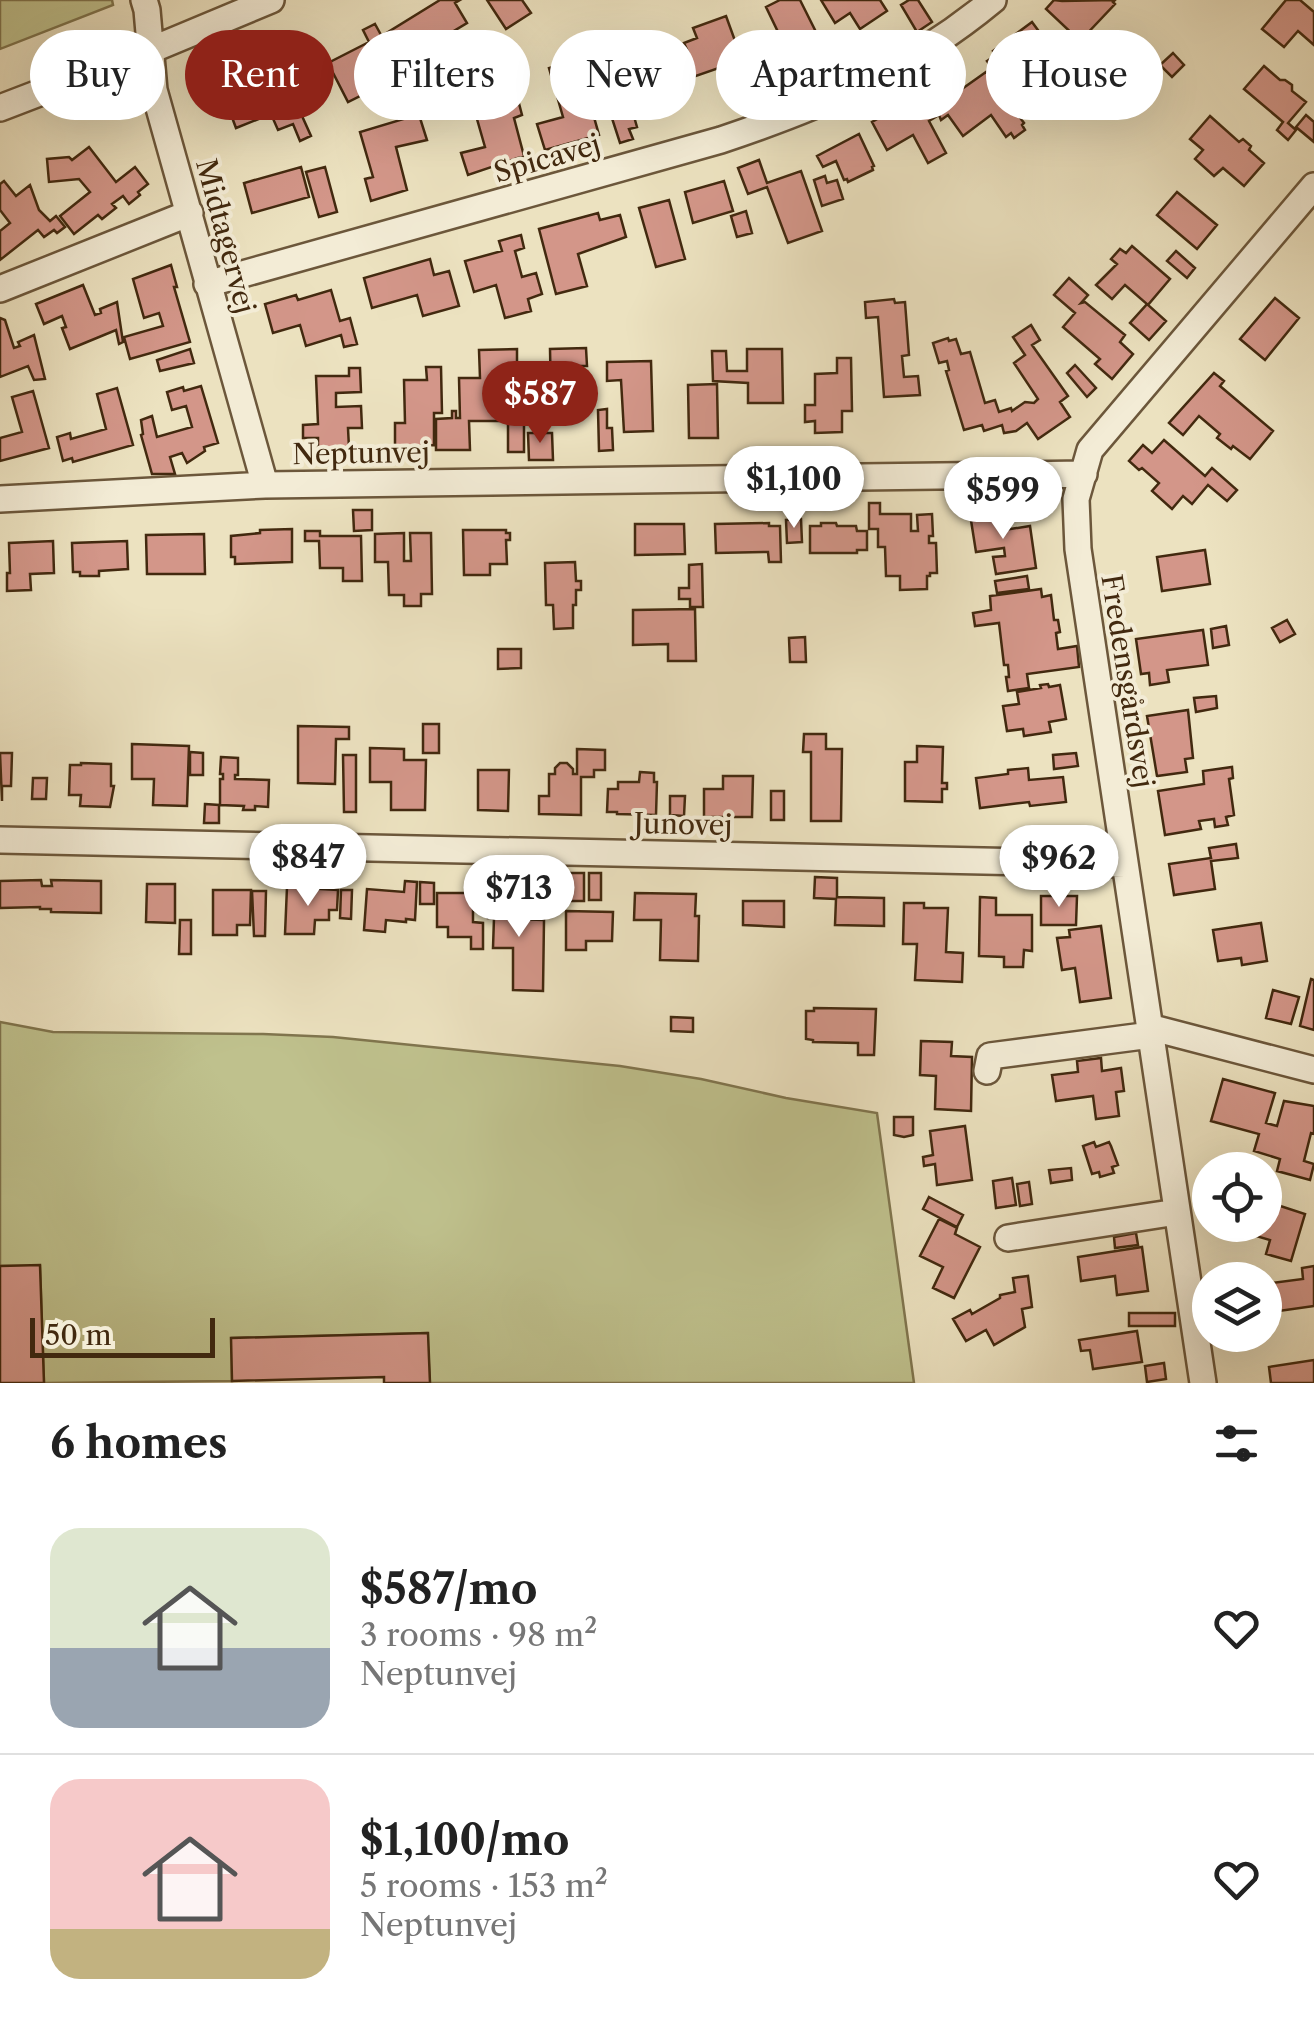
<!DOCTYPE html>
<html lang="en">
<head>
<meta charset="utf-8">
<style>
  :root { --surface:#fff; --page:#f2f2f2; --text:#222; --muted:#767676; --line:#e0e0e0; --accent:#8f2418 }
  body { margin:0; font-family:"Libre Caslon Text",serif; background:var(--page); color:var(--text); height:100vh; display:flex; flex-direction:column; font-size:38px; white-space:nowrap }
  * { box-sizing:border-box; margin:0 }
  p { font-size:32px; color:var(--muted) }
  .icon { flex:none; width:55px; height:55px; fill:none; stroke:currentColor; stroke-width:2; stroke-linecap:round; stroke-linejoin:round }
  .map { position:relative; height:1383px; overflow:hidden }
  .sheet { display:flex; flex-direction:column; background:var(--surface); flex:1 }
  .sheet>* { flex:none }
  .hud { position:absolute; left:30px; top:30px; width:1255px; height:90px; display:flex; gap:20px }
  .tools { position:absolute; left:1192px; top:1152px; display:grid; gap:20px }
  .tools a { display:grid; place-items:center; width:90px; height:90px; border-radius:50%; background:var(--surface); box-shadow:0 10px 40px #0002; font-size:50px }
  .scale { position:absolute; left:30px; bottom:25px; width:185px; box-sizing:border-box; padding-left:10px; border:5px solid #42290f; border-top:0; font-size:28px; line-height:35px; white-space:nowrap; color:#42290f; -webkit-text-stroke:8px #f3ecd6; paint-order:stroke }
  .price { position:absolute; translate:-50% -85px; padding:0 22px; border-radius:35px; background:#fff; color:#222; font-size:32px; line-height:65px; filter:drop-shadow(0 2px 5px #0008) }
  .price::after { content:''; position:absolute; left:50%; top:60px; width:30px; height:22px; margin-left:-15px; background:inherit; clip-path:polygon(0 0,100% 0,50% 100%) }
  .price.active { background:var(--accent); color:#fff }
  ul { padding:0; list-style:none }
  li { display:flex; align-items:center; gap:30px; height:250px; padding:0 50px }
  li+li { border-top:2px solid var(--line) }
  li span { display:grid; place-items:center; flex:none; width:280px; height:200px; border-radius:30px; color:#555 }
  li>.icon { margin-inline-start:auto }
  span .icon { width:120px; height:120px; fill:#fffc; stroke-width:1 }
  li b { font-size:42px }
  h2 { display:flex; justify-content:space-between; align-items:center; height:120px; padding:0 50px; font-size:42px }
  .chip { padding:0 35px; border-radius:45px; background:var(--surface); box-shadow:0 10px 40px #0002; font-size:35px; line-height:90px }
  .chip.active { background:var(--accent); color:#fff }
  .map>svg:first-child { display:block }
</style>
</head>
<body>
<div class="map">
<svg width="1314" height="1383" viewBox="0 0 1314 1383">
  <rect width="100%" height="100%" fill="#ece2c0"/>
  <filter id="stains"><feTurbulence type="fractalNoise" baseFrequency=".002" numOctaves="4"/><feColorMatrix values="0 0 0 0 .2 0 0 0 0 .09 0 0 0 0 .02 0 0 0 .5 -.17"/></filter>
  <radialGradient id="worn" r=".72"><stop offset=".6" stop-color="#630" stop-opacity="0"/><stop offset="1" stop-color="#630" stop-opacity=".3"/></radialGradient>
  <!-- green -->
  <path fill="#bfc18d" stroke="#80754e" stroke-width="2.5" d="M0,0H112L113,5L0,49Z
    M0,1022L53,1032L263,1034L333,1037L620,1066L701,1079L786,1098L877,1113L914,1383H430L427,1333L232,1338V1381L44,1383L40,1266H0Z"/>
  <!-- building -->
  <path fill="#d39689" stroke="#42290f" stroke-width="2.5" d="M440,0H460L455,3L467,23L402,62L385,34Z
    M487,0H522L531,13L506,29Z
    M780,0H800L825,50L794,65L766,7Z
    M821,0H880L887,11L860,29L850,13L835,23Z
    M909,0H918L932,22L917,32L901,5Z
    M1054,0L1062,1L1115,0L1113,2L1115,4L1080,41L1046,9Z
    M1286,0H1300L1314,12V45L1298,31L1284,47L1262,29Z
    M726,16L742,60L693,77L684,53L688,52L684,43L697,38L693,28Z
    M1032,22L1054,52L1012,78L1010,75L1001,80L987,61L996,55L993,51Z
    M375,24L386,44L372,51L379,64L389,59L395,70L384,76L383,73L381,75L386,83L348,102L328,63L369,42L363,30Z
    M587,50L593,75L583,78L599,135L545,150L537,124L563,117L549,68L573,61L571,54Z
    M662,51L677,100L663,104L665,111L650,115L648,109L633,113L637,127L629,129L633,139L620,143L608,106L622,103L624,111L630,109L627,99L617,101L612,86L633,79L627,61Z
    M1173,53L1184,65L1172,77L1160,65Z
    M767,55L777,83L764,87L754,60Z
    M1264,66L1280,80H1285L1292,85V91L1306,102L1288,123L1296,130L1288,140L1277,130L1283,122L1244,89Z
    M510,69L522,115L514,118L524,156L468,175L461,153L485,147L475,112L505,103L497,72Z
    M986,72L1024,123L1022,125L1025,130L1014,138L1011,133L1006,137L991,115L963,136L948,115L941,120L939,115L929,121L946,153L928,163L913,135L887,150L872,122L916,97L917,100L927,95L943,83L952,96Z
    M275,76L285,100L293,96L311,136L300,141L293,124L278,130L271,114L236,128L224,96Z
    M414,99L427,140L396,147L407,190L371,201L365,179L373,177L360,132L407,118L403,103Z
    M1306,115L1314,122V142L1296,127Z
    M1210,116L1239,142L1243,139L1251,146L1249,150L1264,163L1244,186L1223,168L1214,176L1195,159L1203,150L1190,139Z
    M859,134L874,166L872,167L873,170L848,182L847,179L844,180L836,161L823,167L817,156Z
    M89,147L116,182L135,167L148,184L138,192L140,195L129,204L123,196L112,204L116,208L102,219L98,215L74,234L60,216L90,192L79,179L49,182L47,159L69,157L72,160Z
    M759,160L767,183L801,171L822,231L788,243L767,187L748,194L738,168Z
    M301,167L309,197L252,213L244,183Z
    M325,167L337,212L319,217L306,172Z
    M825,176L827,183L837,180L843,199L822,206L814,180Z
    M4,181L16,196L30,185L39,210L50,221L56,216L65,227L57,233L54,230L44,237L38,230L0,260V231L10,223L0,210V184Z
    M724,181L733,211L693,223L685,192Z
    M1177,192L1217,225L1197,249L1157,215Z
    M669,200L685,259L656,267L639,208Z
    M746,211L752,233L737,237L731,216Z
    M598,213L600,220L620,215L626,237L578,254L587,286L556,294L539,229Z
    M521,235L524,248L515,251L522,277L536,273L542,294L528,299L531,311L505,318L496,285L474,292L465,261L502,251L499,241Z
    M1132,246L1170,279L1148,305L1166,321L1149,340L1130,323L1147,304L1125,285L1112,299L1096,285L1117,264L1111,259L1120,249L1126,253Z
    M1176,251L1195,268L1187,278L1167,261Z
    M430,259L434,275L449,271L459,306L423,316L417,295L372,308L364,278Z
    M171,265L177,287H174L190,342L130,359L124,337L163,326L159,313L144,318L133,279Z
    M1069,278L1088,295L1081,303L1085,302L1125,335L1120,342L1133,354L1112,379L1095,364L1100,359L1063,327L1075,313L1054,295Z
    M83,285L95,315L101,313L100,309L117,302L123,342L119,344L116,330L70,349L62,328L66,327L62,316L44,324L36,304Z
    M331,290L340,321L350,318L357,344L344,347L341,335L306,346L300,325L273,333L265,304L296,295L298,300Z
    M1275,298L1299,318L1265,360L1240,339Z
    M894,299L895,303L905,302L909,355L902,356L904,377L918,376L920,395L884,397L878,317L866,318L865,302Z
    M0,318L5,320L14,348L20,346L18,342L34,335L45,379L34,380L28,366L0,377Z
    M1031,325L1040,340L1032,345L1068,396L1060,402L1070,417L1038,439L1027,423L1016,431L1004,433L1002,425L984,431L982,425L964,430L946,371L949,370L947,361L939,363L933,343L948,338L949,341L956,339L961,354L970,352L985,403L995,400L999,412L1011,408L1012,411L1025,402L1034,403L1038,399L1014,363L1025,355L1013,337Z
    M586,348L587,366H578L579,417L547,418V398H551L550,349Z
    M190,349L194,363L160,371L157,360Z
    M517,349V367H508L509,407H500V421H469L470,450H436V419L452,418V411H456V418H460L459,378H480L479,350Z
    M747,349H782L783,403H748V383L713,381L712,351H726L727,371H747Z
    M837,358H851L852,411H842V432L815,433V421L805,422V405H815V374L837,373Z
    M651,361L653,431L624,432L621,380L607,381V362Z
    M1075,365L1096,388L1087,397L1067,373Z
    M426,367H441L442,413H434V445L395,448V423H405L404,380H427Z
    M349,368H360L361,392L336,393V407L361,406L362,428H348L349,448L318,449V438H303V425L318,424L316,376H349Z
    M1214,373L1224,381L1220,386L1273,431L1250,459L1233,446L1231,449L1217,438L1220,434L1199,416L1183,435L1169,423Z
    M717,384L718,438H689L688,385Z
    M201,386L218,443L204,447L205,451L187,463L182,453L170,457L175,474H152L141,435L143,434L141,420L152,416L157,437L192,427L186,406L172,410L167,392L183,387L184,391Z
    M117,388L133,445L73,462L72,458L63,461L57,437L70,433L71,439L106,429L97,394Z
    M33,391L49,448L0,461V438L22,432L12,397Z
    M607,409V428H612L613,450L599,451L598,410Z
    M508,422H524V452H508Z
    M528,433H552L553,460H529Z
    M1164,440L1205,476L1212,468L1237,490L1227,501L1208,485L1192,504L1183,496L1172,509L1152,491L1159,483L1142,468L1139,470L1129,461L1143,445L1152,453Z
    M869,503H880V514H911V531H918L917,515L932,514L933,536H929V543H936L937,573H930V576H927V589L900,590V576H886L885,547H878V529H869Z
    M353,510H372V530L354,531Z
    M997,510L1004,530L1030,526L1036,568L996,574L993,557L1005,556L1004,548L976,552L970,514Z
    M801,519L802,542L787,543L786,520Z
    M769,523V526H780L781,562H769L768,552L716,553L715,524Z
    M821,523H836L837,526H856L857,531H867V550H857V553H810V526H821Z
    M635,524H684L685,554L635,555Z
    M292,529V562L235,564V557H231V536L260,533V530Z
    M463,530H506V533H510V540H506L507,564H490V575H464Z
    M305,531H320V536H361L362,581H343V568H320L319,541H305Z
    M404,533V561H411L410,533H431L432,594H421V606H404V595H389L388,562H375V534Z
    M204,534L205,574H147L146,535Z
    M53,541L54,573L30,574L31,590L7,591V573H10L9,543Z
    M127,541L128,569L99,571V576H80V572H73L72,543Z
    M1205,550L1210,584L1162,591L1157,557Z
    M575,562L576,581H581V590H576V605H573V628L554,629L553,605H546L545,563Z
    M702,564L703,607H690V599H679V588H689V565Z
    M1027,576L1029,589L997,593L995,581Z
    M1041,589L1042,597L1051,595L1054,620H1058L1060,632L1056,633L1058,649L1077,646L1079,667L1027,674L1029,688L1008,691L1006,677H1009L1008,665H1004L999,623L975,626L973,613L991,610L990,596Z
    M695,609L696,661H668V644L633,645V610Z
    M1287,620L1295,634L1280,642L1272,628Z
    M1226,626L1229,645L1213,648L1211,629Z
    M1203,630L1208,665L1167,670L1169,682L1150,685L1149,673L1141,674L1136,639Z
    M805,637L806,662H790L789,638Z
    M498,649H521V668L498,669Z
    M1048,684L1049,687L1060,685L1066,719L1049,722L1051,732L1024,736L1023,729L1007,731L1003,706L1019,704L1017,692L1041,688L1040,685Z
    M1216,696L1217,708L1196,712L1194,698Z
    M1188,710L1193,758L1185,759L1187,772L1157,776L1147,716Z
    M423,724H439V753H423Z
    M298,726L349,727V739H336L335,784L298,783Z
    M804,734H826V749H842L841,821H811V752H803Z
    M132,744L189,746L187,806L153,805L154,779H132Z
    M917,746L943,747L942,783H947V789H942V802L905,801V762H917Z
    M370,748L404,749V760H426L425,810H391V782H370Z
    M577,749L605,750V770H594V777H581V815L539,814V796H549V774H555V768L560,763H567L573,769V774H577Z
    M190,752L203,753V775H190Z
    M0,753H12L11,786H2V801Z
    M1076,753L1078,766L1054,769L1053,755Z
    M343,755H356V812H344Z
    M221,757L238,758V775H235V779L269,780L268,807L255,806V810H243L244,806L220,805V779H223V774H220Z
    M81,763L111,764V786H114L110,807L80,806L81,795H69L70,765H81Z
    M1232,767L1233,778L1229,779L1234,815L1226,817L1228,825L1215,827L1214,819L1199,821L1201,829L1165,835L1158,791L1204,784L1203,771Z
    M1028,768L1029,780L1063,777L1066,802L1030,806L1029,802L980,808L976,778L1008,774V770Z
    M478,770H509L508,811L478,810Z
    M640,772L654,773V782H657L656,815L617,814V812H607L608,789H618V782H639Z
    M723,776H753L752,817H704V789H723Z
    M33,778H47L46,799H32Z
    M771,791H784V820H771Z
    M670,796H685L684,816L670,815Z
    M205,804L219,805V823H204Z
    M1236,844L1238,858L1211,861L1215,889L1174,895L1169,864L1211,858L1209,848Z
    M560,873H584V901H559Z
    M589,873H601V900H589Z
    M815,877L837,878V897L884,898V926L835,925L836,899L814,898Z
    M41,880L42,886H52L51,880L101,881V913L51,912V909H40V907L0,908V881Z
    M405,881L417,882L415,920L406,919V922L386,920L385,932L364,930L367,889L404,892Z
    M420,882L434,883V904H420Z
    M147,884H175V923L146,922Z
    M287,887L338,890L337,910H329V920H315L314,934H285Z
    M213,890H251L250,925H237V935H213Z
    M341,890H352L351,919L340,918Z
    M252,891H266L265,936H254Z
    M489,891H516V919L544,920L543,991L513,990V948H493L494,918H488Z
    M437,893H473V922L483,923V949H471V937H448V927H437Z
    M635,893L696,894L695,916H699L698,961L660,960L661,920H634Z
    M1041,896H1077L1076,925H1041Z
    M980,897L996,898V915H1032V951L1024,950L1023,967H1004V957L979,956Z
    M743,901H784V927L743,925Z
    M904,903H924V908H948L946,952L963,953L962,982L915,980L917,944H903Z
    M566,911L613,912L612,941H586V950H566Z
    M180,920H191V954H179Z
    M1261,923L1267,961L1242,965L1241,958L1218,961L1213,930Z
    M1101,926L1111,998L1080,1002L1075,968L1062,970L1057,938L1070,937L1069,930Z
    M1311,979L1314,980V1030L1300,1026Z
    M1273,990L1299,997L1291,1024L1266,1018Z
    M814,1008L876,1009L874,1055H858V1043L813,1042V1040L806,1039V1011H814Z
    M671,1017L693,1018V1032L671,1031Z
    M921,1041L952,1042L951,1056L972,1057L971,1111L935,1109L936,1076L920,1075Z
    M1101,1058L1102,1071L1121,1068L1124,1091L1116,1092L1119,1116L1096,1119L1093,1096L1056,1101L1052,1075L1078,1072L1077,1061Z
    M1223,1079L1275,1093L1266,1123L1277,1126L1284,1101L1314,1106V1134L1311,1133L1304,1161L1314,1164L1310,1180L1277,1171L1280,1159L1254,1151L1259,1134L1211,1121Z
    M894,1117H913V1135L904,1137L894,1135Z
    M965,1126L972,1180L937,1185L935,1164L924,1166L923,1157L933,1155L930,1131Z
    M1094,1142L1096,1147L1109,1142L1111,1146L1118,1165L1112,1167L1114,1173L1100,1177L1099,1172L1092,1174L1083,1146Z
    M1071,1168L1072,1180L1051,1183L1049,1170Z
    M1012,1178L1016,1205L996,1208L993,1181Z
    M1029,1182L1032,1204L1020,1206L1017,1184Z
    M929,1197L963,1215L957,1227L923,1209Z
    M1265,1201L1305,1214L1291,1261L1266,1254L1270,1240L1219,1225H1265Z
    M939,1219L957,1228L955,1234L980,1247L954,1298L933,1288L943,1267L920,1256Z
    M1136,1233L1138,1245L1115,1248L1114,1237Z
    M1142,1247L1148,1291L1117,1295L1115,1276L1081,1281L1078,1257Z
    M40,1265L44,1383H0V1266Z
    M1314,1266V1306L1265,1313V1284L1303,1279L1302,1268Z
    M1028,1276L1032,1307L1022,1309L1025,1327L994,1345L986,1330L966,1341L953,1319L970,1310L972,1314L1000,1298V1295L1015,1292L1013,1278Z
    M1129,1313H1175V1326H1129Z
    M1137,1331L1142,1362L1093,1369L1090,1350L1081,1351L1079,1340Z
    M428,1333L430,1383H384V1377L232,1381L231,1338Z
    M1314,1360V1383H1271L1269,1367Z
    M1164,1363L1166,1379L1147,1382L1145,1366Z"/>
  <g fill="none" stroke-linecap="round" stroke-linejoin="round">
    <defs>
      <path id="minor" d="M144,0L147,10L154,90L265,485
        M0,108L151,50L271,0
        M207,284L721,140C823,106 910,69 993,0
        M0,289L190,213
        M0,499L265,485L1084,474
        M0,840L1125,864
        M1149,1027L1314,1070
        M987,1071L990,1056L1151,1035
        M1008,1238L1177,1212
        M1203,1383L1078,549L1076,499L1090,450L1314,186"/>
    </defs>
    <!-- minor casing -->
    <use href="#minor" stroke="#6c573b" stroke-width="30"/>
    <!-- minor -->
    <use href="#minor" stroke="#f3ecd6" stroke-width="25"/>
  </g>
  <g text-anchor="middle" stroke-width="8" stroke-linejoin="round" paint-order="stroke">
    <!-- street labels -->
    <g font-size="28" fill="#42290f" stroke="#f3ecd6">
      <text transform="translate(547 158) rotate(-16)" y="10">Spicavej</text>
      <text transform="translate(226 236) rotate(75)" y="10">Midtagervej</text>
      <text transform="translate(361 453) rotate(-1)" y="10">Neptunvej</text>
      <text transform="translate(1128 681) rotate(81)" y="10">Fredensgårdsvej</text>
      <text transform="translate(683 824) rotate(1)" y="10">Junovej</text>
    </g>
  </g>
  <rect width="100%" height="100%" filter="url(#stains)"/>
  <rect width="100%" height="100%" fill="url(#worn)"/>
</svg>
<div class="tools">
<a><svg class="icon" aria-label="locate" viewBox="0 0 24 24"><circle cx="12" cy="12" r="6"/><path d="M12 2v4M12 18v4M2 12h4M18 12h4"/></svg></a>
<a><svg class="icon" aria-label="layers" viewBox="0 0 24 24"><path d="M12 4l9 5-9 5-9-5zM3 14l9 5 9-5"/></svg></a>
</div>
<div class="scale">50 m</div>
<b class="price active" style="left:540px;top:446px">$587</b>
<b class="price" style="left:794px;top:531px">$1,100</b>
<b class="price" style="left:1003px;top:542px">$599</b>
<b class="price" style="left:308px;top:909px">$847</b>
<b class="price" style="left:1059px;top:910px">$962</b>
<b class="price" style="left:519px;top:940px">$713</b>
<div class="hud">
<a class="chip">Buy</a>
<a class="chip active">Rent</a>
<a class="chip">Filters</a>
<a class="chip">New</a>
<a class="chip">Apartment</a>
<a class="chip">House</a>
</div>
</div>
<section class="sheet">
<h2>6 homes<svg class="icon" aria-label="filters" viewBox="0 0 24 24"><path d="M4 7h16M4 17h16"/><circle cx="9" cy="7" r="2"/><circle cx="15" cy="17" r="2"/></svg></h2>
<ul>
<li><span style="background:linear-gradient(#dfe7d0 60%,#9aa5b1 0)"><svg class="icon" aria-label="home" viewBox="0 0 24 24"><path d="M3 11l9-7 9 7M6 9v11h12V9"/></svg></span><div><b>$587/mo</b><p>3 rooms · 98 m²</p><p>Neptunvej</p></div><svg class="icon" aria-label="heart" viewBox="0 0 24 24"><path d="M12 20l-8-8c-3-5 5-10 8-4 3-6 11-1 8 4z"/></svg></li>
<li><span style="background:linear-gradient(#f6c9c9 75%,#c2b280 0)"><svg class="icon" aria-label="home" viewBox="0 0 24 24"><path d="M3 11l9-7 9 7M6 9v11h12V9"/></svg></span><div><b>$1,100/mo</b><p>5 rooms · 153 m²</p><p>Neptunvej</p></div><svg class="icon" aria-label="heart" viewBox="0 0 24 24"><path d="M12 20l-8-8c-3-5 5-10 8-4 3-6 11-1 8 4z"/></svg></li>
</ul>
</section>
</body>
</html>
